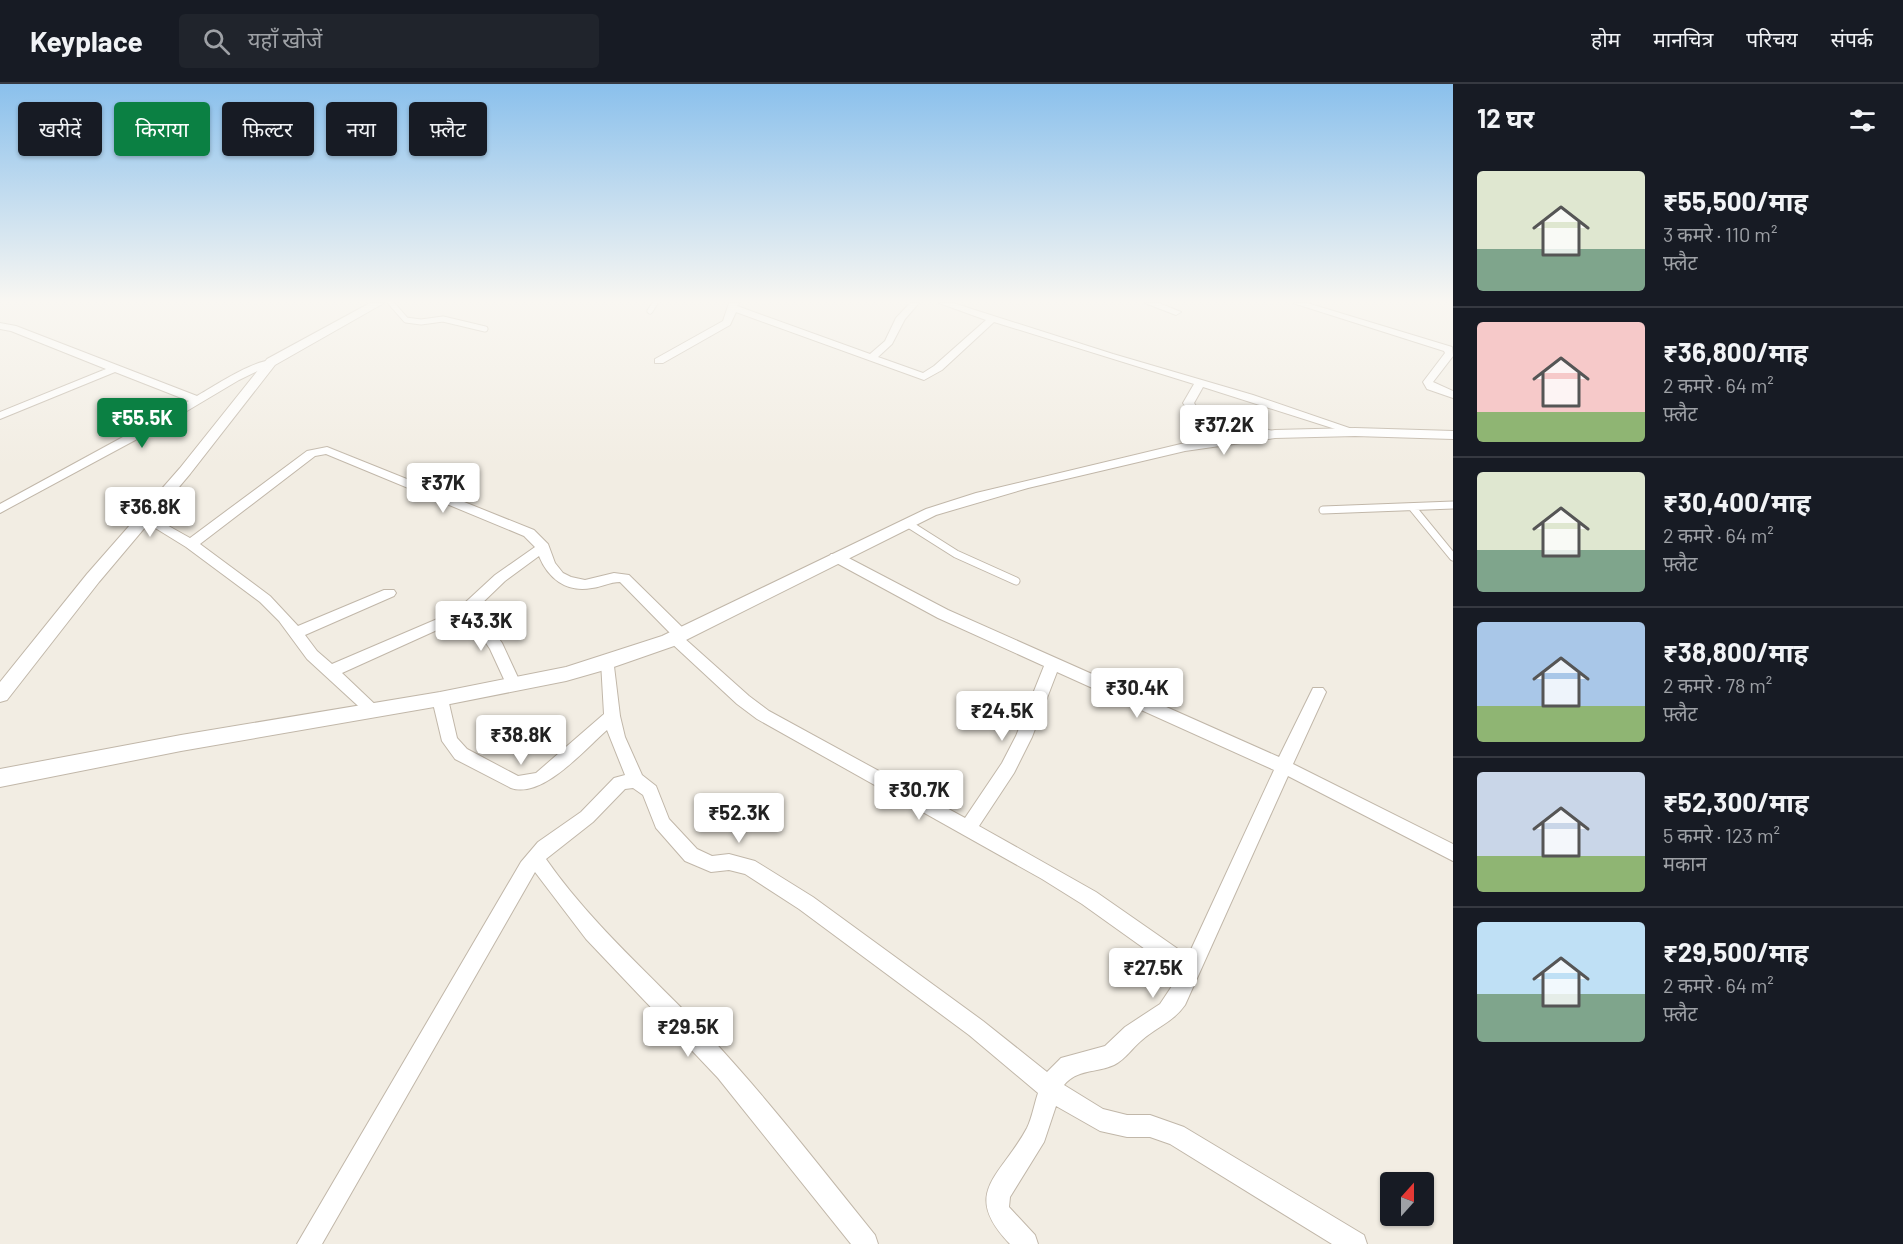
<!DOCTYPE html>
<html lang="hi">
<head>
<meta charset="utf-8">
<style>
  :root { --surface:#171b24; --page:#20242c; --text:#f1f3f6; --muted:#9ea1a6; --line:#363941; --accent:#0b8043 }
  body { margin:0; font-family:Barlow,"Noto Sans Devanagari",sans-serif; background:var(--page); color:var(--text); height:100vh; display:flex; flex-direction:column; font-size:22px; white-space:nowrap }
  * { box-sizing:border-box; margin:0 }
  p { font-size:20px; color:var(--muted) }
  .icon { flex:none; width:33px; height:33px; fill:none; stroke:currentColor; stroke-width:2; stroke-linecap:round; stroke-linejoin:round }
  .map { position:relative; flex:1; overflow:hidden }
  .drawer { display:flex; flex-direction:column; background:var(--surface); width:450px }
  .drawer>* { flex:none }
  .guide { position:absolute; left:18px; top:18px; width:570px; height:54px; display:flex; gap:12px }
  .needle { width:39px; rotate:21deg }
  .fabs { position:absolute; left:1380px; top:1088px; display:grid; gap:12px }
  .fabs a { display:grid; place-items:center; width:54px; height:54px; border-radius:6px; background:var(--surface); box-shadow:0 2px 4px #0004; font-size:30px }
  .price { position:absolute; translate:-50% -51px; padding:0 14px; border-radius:6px; background:#fff; color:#222; font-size:20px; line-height:39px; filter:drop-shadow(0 2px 3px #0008) }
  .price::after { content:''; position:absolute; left:50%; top:36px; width:18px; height:14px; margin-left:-9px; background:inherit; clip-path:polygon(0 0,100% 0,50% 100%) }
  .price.on { background:var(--accent); color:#fff }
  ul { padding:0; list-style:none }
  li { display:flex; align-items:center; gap:18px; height:150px; padding:0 24px }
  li+li { border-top:2px solid var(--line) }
  li span { display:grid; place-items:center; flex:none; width:168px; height:120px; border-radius:6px; color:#555 }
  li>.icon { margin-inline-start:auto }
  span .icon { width:72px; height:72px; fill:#fffc; stroke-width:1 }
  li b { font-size:26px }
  h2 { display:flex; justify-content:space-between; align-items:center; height:72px; padding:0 24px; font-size:26px }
  .tag { padding:0 21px; border-radius:6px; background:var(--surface); box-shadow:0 2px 4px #0004; font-size:21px; line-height:54px }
  .tag.on { background:var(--accent); color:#fff }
  header { display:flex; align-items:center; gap:36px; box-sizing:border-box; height:84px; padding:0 30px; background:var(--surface); border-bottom:2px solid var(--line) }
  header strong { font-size:28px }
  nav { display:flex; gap:33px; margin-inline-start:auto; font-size:21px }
  .search { width:420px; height:54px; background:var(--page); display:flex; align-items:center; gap:15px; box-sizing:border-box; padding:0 21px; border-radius:6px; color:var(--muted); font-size:22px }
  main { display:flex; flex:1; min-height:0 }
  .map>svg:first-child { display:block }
</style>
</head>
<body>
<header>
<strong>Keyplace</strong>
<div class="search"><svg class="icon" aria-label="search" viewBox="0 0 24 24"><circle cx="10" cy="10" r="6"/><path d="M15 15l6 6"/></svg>यहाँ खोजें</div>
<nav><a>होम</a><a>मानचित्र</a><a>परिचय</a><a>संपर्क</a></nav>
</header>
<main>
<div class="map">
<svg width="1453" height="1160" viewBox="0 0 1453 1160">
  <rect width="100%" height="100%" fill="#f2ede3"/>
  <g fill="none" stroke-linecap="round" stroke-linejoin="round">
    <defs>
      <path id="service-far1" d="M391,219L406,236L421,238L443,235L485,245
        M650,227L655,219"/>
      <path id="service" d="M1412,423L1453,473
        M1323,426L1453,421
        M907,439L956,470L1016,497"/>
      <path id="minor" d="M729,219H739L737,222L870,270L885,257L896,234L910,219H919L905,235L892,260L878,273L923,289L934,282L986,236L939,219H953L1113,270L1253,311L1361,348L1355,351L1351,350L1203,303L1194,319L1196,322L1281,350L1275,353L1271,352L1188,326L1183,319L1194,300L994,238L942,286L924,296L736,228L730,241L663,279H655V275L723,237Z
        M1145,219H1159L1181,228L1176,231Z
        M1293,219H1307L1452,263L1453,272L1433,298L1453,307V314L1427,305L1423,298L1445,269L1444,267Z
        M0,239L16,242L197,312C211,304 264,269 276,278L239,296L165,340L0,429V420L189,317L115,288L0,335V328L106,285L11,247L0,245Z
        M327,363L534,446L548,460L555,479L563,489L571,493L585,496L614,489L629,491L685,546L687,550L684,554L749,612L769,627L965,734L1002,679L1016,652L1044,582L938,534L831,476L829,473L831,470H841L948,526L1279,673L1313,604H1323L1326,608L1293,680L1453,760V777L1288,692L1185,921C1173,938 1157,943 1142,956C1132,964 1126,975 1114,981C1096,989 1077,985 1064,1001L1103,1025L1127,1031H1150L1184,1043L1364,1151L1367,1160H1332L1170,1060L1150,1053H1127L1100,1047L1056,1022L1044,1058L1010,1113L1009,1123L1035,1151L1038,1160H1010C960,1108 1001,1093 1027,1044C1032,1034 1034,1021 1038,1009L969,951L799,825L745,790L729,786L711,788L685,777L656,744L643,711L633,704L625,705L593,738L546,775C592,841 654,894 709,952C768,1015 821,1084 875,1151L878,1160H851L718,994L586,855L535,788L322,1160H297L521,778L538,758L581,728L614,694L625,691L607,646C585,665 543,715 511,704L455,675L442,657L432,615L434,611H446L448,615L457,654L467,665L518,692L536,689L604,630L601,578L603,574H613L620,632L625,653L642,691L656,702L669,735L697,765L712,772L729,770L755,777L813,813L983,937L1047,988L1061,974L1105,962L1125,943L1160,920L1180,890L1082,820L1042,795L757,635L737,620L669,557L667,553L670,549L620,498C610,498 601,503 592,504C566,509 548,494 539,472L505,497L477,524L502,559L521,600L518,604H508L490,565L468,532L342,589L382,627L380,631L374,633L368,631L307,575L279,537L260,518L186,463L139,434L145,430L149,431L190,454L307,367ZM326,370L524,452L535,463L495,491L456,527L332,580L317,567L305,551L394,512L396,509L394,506H384L298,542L270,512L200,460L315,372ZM1057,588L1274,686L1188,872L1096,808L979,742L1014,689L1032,653Z"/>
      <path id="tertiary" d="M370,219H384L275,281L190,390L99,498L7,616L0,618V598L87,490L180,384L267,275Z
        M1355,344L1453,347V355L1355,352L1275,354L1185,367L1028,404L936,431L674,562L608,585L566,597L440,622L181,667L0,703V685L181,651L440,608L566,583L662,552L926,425L976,409L1185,359L1275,346Z"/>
    </defs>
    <!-- service-far1 casing -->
    <use href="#service-far1" stroke="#c1b7a9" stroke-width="7"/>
    <!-- service casing -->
    <use href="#service" stroke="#c1b7a9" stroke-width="9"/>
    <!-- minor casing -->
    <use href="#minor" stroke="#c1b7a9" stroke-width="2"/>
    <!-- tertiary casing -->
    <use href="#tertiary" stroke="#c1b7a9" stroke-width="2"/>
    <!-- service-far1 -->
    <use href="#service-far1" stroke="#fff" stroke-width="5"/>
    <!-- service -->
    <use href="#service" stroke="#fff" stroke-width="7"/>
    <!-- minor -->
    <use href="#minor" fill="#fff" fill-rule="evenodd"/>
    <!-- tertiary -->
    <use href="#tertiary" fill="#fff" fill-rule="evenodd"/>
  </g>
  <!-- sky -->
  <linearGradient id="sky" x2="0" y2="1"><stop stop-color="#8ac0ec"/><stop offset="0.57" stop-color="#f9f7f2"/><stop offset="1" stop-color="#f9f7f2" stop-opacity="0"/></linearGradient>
  <rect width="1453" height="382" fill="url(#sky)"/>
</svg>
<div class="fabs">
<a><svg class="needle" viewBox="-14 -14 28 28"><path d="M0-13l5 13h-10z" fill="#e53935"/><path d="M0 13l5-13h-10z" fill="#9ea1a6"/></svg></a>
</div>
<b class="price on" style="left:142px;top:365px">₹55.5K</b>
<b class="price" style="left:1224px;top:372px">₹37.2K</b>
<b class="price" style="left:443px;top:430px">₹37K</b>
<b class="price" style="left:150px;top:454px">₹36.8K</b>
<b class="price" style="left:481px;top:568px">₹43.3K</b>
<b class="price" style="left:1137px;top:635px">₹30.4K</b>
<b class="price" style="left:1002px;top:658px">₹24.5K</b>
<b class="price" style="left:521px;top:682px">₹38.8K</b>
<b class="price" style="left:919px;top:737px">₹30.7K</b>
<b class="price" style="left:739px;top:760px">₹52.3K</b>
<b class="price" style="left:1153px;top:915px">₹27.5K</b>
<b class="price" style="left:688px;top:974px">₹29.5K</b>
<div class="guide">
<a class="tag">खरीदें</a>
<a class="tag on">किराया</a>
<a class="tag">फ़िल्टर</a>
<a class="tag">नया</a>
<a class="tag">फ़्लैट</a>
</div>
</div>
<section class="drawer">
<h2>12 घर<svg class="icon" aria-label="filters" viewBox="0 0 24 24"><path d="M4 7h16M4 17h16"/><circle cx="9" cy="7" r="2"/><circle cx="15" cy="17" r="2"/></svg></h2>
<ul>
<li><span style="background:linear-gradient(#dfe7d0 65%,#7fa58c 0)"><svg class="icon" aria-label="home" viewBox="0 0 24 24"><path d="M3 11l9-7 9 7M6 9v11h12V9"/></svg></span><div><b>₹55,500/माह</b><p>3 कमरे · 110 m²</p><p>फ़्लैट</p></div></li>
<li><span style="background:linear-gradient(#f6c9c9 75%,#8fb573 0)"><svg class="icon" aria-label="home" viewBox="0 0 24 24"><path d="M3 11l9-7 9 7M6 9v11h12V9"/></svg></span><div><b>₹36,800/माह</b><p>2 कमरे · 64 m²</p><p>फ़्लैट</p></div></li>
<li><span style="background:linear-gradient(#dfe7d0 65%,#7fa58c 0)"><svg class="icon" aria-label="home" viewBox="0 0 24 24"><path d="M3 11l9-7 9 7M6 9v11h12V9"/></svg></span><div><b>₹30,400/माह</b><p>2 कमरे · 64 m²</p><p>फ़्लैट</p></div></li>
<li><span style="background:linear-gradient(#a9c7e8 70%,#8fb573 0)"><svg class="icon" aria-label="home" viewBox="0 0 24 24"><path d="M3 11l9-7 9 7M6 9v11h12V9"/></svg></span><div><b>₹38,800/माह</b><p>2 कमरे · 78 m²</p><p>फ़्लैट</p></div></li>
<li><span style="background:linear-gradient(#c9d6e8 70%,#8fb573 0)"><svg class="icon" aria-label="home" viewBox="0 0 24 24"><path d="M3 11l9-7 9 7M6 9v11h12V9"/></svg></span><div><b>₹52,300/माह</b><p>5 कमरे · 123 m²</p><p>मकान</p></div></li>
<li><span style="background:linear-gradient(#bfe0f5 60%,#7fa58c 0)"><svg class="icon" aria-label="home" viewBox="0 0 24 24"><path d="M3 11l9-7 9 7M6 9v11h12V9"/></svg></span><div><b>₹29,500/माह</b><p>2 कमरे · 64 m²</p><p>फ़्लैट</p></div></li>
</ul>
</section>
</main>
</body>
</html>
